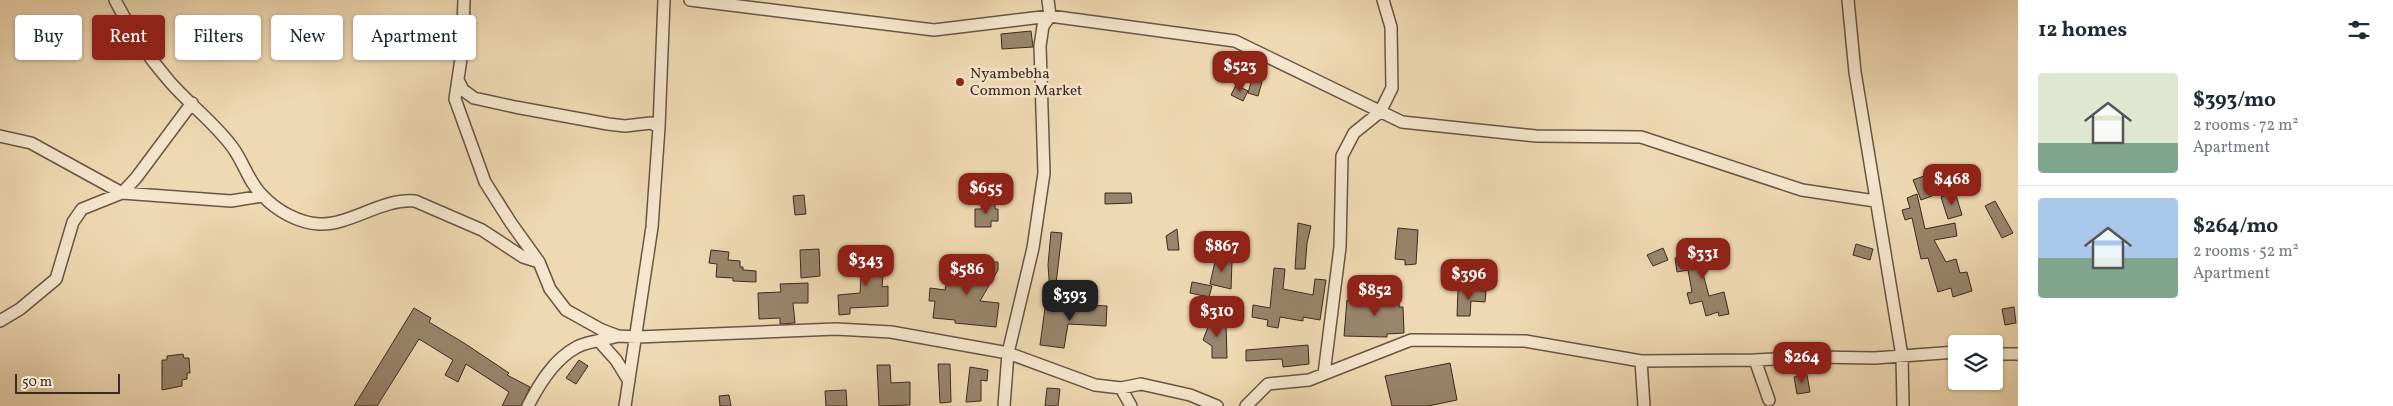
<!DOCTYPE html>
<html lang="en">
<head>
<meta charset="utf-8">
<style>
  :root { --surface:#fff; --page:#f2f2f3; --text:#1f2937; --muted:#747a83; --line:#e0e1e3; --accent:#8f2418 }
  body { margin:0; font-family:Vollkorn,serif; background:var(--page); color:var(--text); height:100vh; display:flex; flex-direction:column; font-size:19px; white-space:nowrap }
  * { box-sizing:border-box; margin:0 }
  p { font-size:16px; color:var(--muted) }
  .icon { flex:none; width:28px; height:28px; fill:none; stroke:currentColor; stroke-width:2; stroke-linecap:round; stroke-linejoin:round }
  .map { position:relative; flex:1; overflow:hidden }
  .panel { display:flex; flex-direction:column; background:var(--surface); width:375px }
  .panel>* { flex:none }
  .banner { position:absolute; left:15px; top:15px; width:475px; height:45px; display:flex; gap:10px }
  .buttons { position:absolute; left:1948px; top:335px; display:grid; gap:10px }
  .buttons a { display:grid; place-items:center; width:55px; height:55px; border-radius:5px; background:var(--surface); box-shadow:0 1px 4px #0004; font-size:25px }
  .scale { position:absolute; left:15px; bottom:12px; width:105px; box-sizing:border-box; padding-left:5px; border:2px solid #3c2921; border-top:0; font-size:14px; line-height:18px; white-space:nowrap; color:#3c2921; -webkit-text-stroke:4px #f5e6cd; paint-order:stroke }
  .price { position:absolute; translate:-50% -42px; padding:0 11px; border-radius:10px; background:var(--accent); color:#fff; font-size:16px; line-height:32px; filter:drop-shadow(0 1px 2px #0008) }
  .price::after { content:''; position:absolute; left:50%; top:30px; width:15px; height:11px; margin-left:-8px; background:inherit; clip-path:polygon(0 0,100% 0,50% 100%) }
  .price.on { background:#222; color:#fff }
  ul { padding:0; list-style:none }
  li { display:flex; align-items:center; gap:15px; height:125px; padding:0 20px }
  li+li { border-top:1px solid var(--line) }
  li span { display:grid; place-items:center; flex:none; width:140px; height:100px; border-radius:5px; color:#555 }
  li>.icon { margin-inline-start:auto }
  span .icon { width:60px; height:60px; fill:#fffc; stroke-width:1 }
  li b { font-size:21px }
  h2 { display:flex; justify-content:space-between; align-items:center; height:60px; padding:0 20px; font-size:21px }
  .tag { padding:0 18px; border-radius:5px; background:var(--surface); box-shadow:0 1px 4px #0004; font-size:18px; line-height:45px }
  .tag.on { background:var(--accent); color:#fff }
  main { display:flex; flex:1; min-height:0 }
  .map>svg:first-child { display:block }
</style>
</head>
<body>
<main>
<div class="map">
<svg width="2018" height="406" viewBox="0 0 2018 406">
  <rect width="100%" height="100%" fill="#efd9b2"/>
  <filter id="stains"><feTurbulence type="fractalNoise" baseFrequency=".004" numOctaves="4"/><feColorMatrix values="0 0 0 0 .2 0 0 0 0 .09 0 0 0 0 .02 0 0 0 .5 -.17"/></filter>
  <radialGradient id="worn" r=".72"><stop offset=".6" stop-color="#630" stop-opacity="0"/><stop offset="1" stop-color="#630" stop-opacity=".3"/></radialGradient>
  <!-- building -->
  <path fill="#99856c" stroke="#3c2921" d="M1031,31L1033,47L1002,49L1001,34Z
    M1252,79L1262,82L1258,96L1248,93Z
    M1236,85L1248,91L1243,101L1231,95Z
    M1924,176L1932,196L1921,200L1913,180Z
    M1955,192L1962,215L1948,219L1941,197Z
    M1105,193H1131L1132,203L1105,204Z
    M1917,194L1925,229L1955,223L1957,236L1934,240L1946,262L1956,259L1960,273L1967,272L1972,291L1953,297L1951,288L1938,292L1928,258L1921,259L1912,218L1905,220L1902,210L1910,208L1907,198Z
    M804,195L806,214L795,215L793,196Z
    M1995,201L2013,233L2002,238L1985,206Z
    M982,202H995V209H998V221H991V227H975V209H982Z
    M1298,223L1311,226L1307,243L1305,269H1295Z
    M1398,228L1418,230L1416,264L1405,265V260L1395,259Z
    M1177,229L1179,250H1168L1166,236Z
    M1051,232L1062,233L1055,292H1050L1048,265Z
    M1714,242L1722,260L1702,270L1709,296L1724,292L1729,314L1719,316L1718,312L1706,316L1702,301L1690,304L1687,293L1692,292L1688,270L1677,272L1675,258L1704,253L1701,248Z
    M1856,244L1873,249L1870,260L1853,255Z
    M863,247H876V271L883,276L882,287L888,286V306L850,308V314L839,315L838,295L860,293Z
    M1663,248L1668,260L1653,266L1647,255Z
    M819,249L820,276L801,278L800,250Z
    M711,250L729,252L728,260L740,261V267H743V270L756,271V282L733,281V278L716,277L717,264L709,263Z
    M1216,257L1232,261L1231,289L1210,284Z
    M972,262H998V270L980,301L999,303L996,327L955,323V320L933,318L935,301H929L930,288L945,290L951,263L972,268Z
    M1274,268L1285,269L1283,289L1313,295L1315,279L1326,280L1320,320L1303,317V321L1280,317L1278,328L1267,326L1268,320L1252,317L1253,305L1270,308Z
    M1192,282L1212,286L1209,297L1190,293Z
    M808,283V303H793L795,323L780,324V318L759,319L758,293L781,292L780,284Z
    M1458,290L1486,291L1485,302L1471,301L1470,316H1457Z
    M1377,291L1400,293L1399,307H1403L1404,333L1387,334V337L1344,336L1347,300L1378,302Z
    M1073,304L1107,306L1106,326L1068,324L1064,348L1040,345L1045,308L1073,311Z
    M2014,307L2016,323L2005,325L2002,309Z
    M414,308L431,318L429,322L464,343L509,373L507,375L530,387L521,406H502L509,392L466,364L458,382L445,375L453,360L419,339L377,406H354Z
    M1212,317L1226,322L1227,358H1212V346L1203,340Z
    M1308,345L1309,364L1283,367L1282,359L1246,361V350Z
    M183,354L184,358H189L190,373H187V379L182,380V386L162,390V360H167V356Z
    M579,360L588,366L576,384L566,378Z
    M1450,363L1457,400L1428,406H1392L1385,376Z
    M938,364H950L951,402L940,403Z
    M877,365H890L891,383L910,382V405L879,406Z
    M970,367L988,370L987,381L981,380V401L966,402Z
    M1807,375L1810,392L1797,394L1794,377Z
    M1047,388L1060,389L1058,406H1045Z
    M846,390L847,406H826L825,391Z
    M729,395L731,406H720L719,396Z"/>
  <g fill="none" stroke-linecap="round" stroke-linejoin="round">
    <defs>
      <path id="street" d="M115,0C129,28 149,58 170,82C190,105 215,123 233,148C244,163 249,183 263,196C277,211 299,223 319,224C349,226 382,198 415,201L482,230L523,257L539,262
        M464,0L462,52L455,99L485,182L511,223L539,262L550,289L566,310L602,330L618,336L637,337L836,329L891,332L1008,353L1095,385L1121,388L1141,384L1190,395L1217,406
        M690,0L934,30L1050,16L1235,41L1402,122L1536,136L1641,137L1802,190L1875,201
        M1848,0L1855,72L1902,356L1903,406
        M459,82L463,90L474,98L515,107L608,124L625,126L651,123L659,127L652,227L625,406
        M659,127L664,0
        M0,136L31,143L122,193L231,201L262,196
        M0,321L20,309L56,279L73,222L82,209L122,193L136,178L192,103
        M599,341L616,360L629,381
        M1994,354H2018
        M1641,361L1644,406
        M1324,374L1340,247L1342,156L1354,133L1380,112L1392,88L1391,27L1383,0
        M1121,388L1131,406
        M1769,400L1755,360L1815,357L1875,358L1956,352
        M528,406C539,384 554,359 577,347C589,341 605,340 618,336
        M1004,406L1008,353L1033,248L1044,173L1040,46L1043,26L1050,16L1048,0
        M1246,406L1268,384L1309,380L1411,340L1525,341L1641,361L1755,360"/>
    </defs>
    <!-- street casing -->
    <use href="#street" stroke="#695545" stroke-width="14"/>
    <!-- street -->
    <use href="#street" stroke="#f5e6cd" stroke-width="11"/>
  </g>
  <!-- markers -->
  <circle fill="#8f2418" stroke="#f5e6cd" stroke-width="2" cx="960" cy="82" r="5"/>
  <g text-anchor="middle" stroke-width="5" stroke-linejoin="round" paint-order="stroke">
    <!-- poi labels -->
    <g font-size="15" fill="#3c2921" stroke="#f5e6cd" text-anchor="start">
      <text x="970" y="78">Nyambebha<tspan x="970" dy="17">Common Market</tspan></text>
    </g>
  </g>
  <rect width="100%" height="100%" filter="url(#stains)"/>
  <rect width="100%" height="100%" fill="url(#worn)"/>
</svg>
<div class="buttons">
<a><svg class="icon" aria-label="layers" viewBox="0 0 24 24"><path d="M12 4l9 5-9 5-9-5zM3 14l9 5 9-5"/></svg></a>
</div>
<div class="scale">50 m</div>
<b class="price" style="left:1240px;top:93px">$523</b>
<b class="price" style="left:1952px;top:206px">$468</b>
<b class="price" style="left:986px;top:215px">$655</b>
<b class="price" style="left:1222px;top:273px">$867</b>
<b class="price" style="left:1703px;top:280px">$331</b>
<b class="price" style="left:866px;top:287px">$343</b>
<b class="price" style="left:967px;top:296px">$586</b>
<b class="price" style="left:1469px;top:301px">$396</b>
<b class="price" style="left:1375px;top:317px">$852</b>
<b class="price on" style="left:1070px;top:322px">$393</b>
<b class="price" style="left:1217px;top:338px">$310</b>
<b class="price" style="left:1802px;top:384px">$264</b>
<div class="banner">
<a class="tag">Buy</a>
<a class="tag on">Rent</a>
<a class="tag">Filters</a>
<a class="tag">New</a>
<a class="tag">Apartment</a>
</div>
</div>
<section class="panel">
<h2>12 homes<svg class="icon" aria-label="filters" viewBox="0 0 24 24"><path d="M4 7h16M4 17h16"/><circle cx="9" cy="7" r="2"/><circle cx="15" cy="17" r="2"/></svg></h2>
<ul>
<li><span style="background:linear-gradient(#dfe7d0 70%,#7fa58c 0)"><svg class="icon" aria-label="home" viewBox="0 0 24 24"><path d="M3 11l9-7 9 7M6 9v11h12V9"/></svg></span><div><b>$393/mo</b><p>2 rooms · 72 m²</p><p>Apartment</p></div></li>
<li><span style="background:linear-gradient(#a9c7e8 60%,#7fa58c 0)"><svg class="icon" aria-label="home" viewBox="0 0 24 24"><path d="M3 11l9-7 9 7M6 9v11h12V9"/></svg></span><div><b>$264/mo</b><p>2 rooms · 52 m²</p><p>Apartment</p></div></li>
</ul>
</section>
</main>
</body>
</html>
